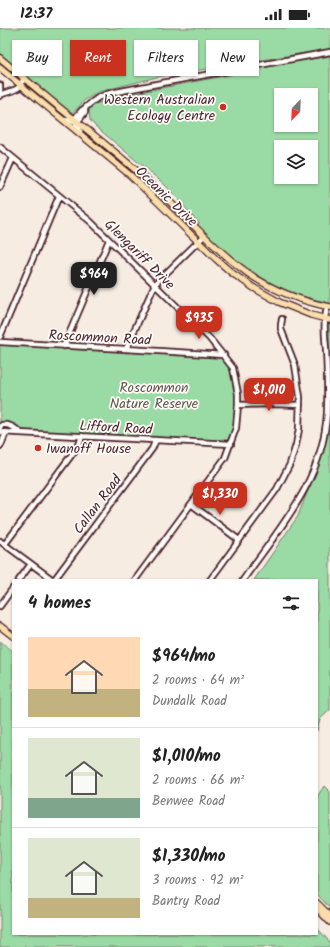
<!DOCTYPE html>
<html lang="en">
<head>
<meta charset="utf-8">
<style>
  :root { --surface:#fff; --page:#f2f2f2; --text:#222; --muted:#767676; --line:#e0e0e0; --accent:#c8321e }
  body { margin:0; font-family:Kalam,sans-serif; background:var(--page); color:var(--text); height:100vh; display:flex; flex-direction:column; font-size:15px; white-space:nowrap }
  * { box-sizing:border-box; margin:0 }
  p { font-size:13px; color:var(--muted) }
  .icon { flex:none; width:22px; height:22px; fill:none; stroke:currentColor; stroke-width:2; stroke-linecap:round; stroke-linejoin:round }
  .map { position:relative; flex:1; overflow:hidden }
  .sheet { position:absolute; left:12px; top:551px; width:306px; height:356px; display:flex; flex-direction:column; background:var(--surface); border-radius:0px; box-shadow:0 1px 3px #0004 }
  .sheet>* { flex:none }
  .top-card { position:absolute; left:12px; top:12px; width:306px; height:36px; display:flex; gap:8px }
  .needle { width:26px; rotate:203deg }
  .tools { position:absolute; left:274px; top:60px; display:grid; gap:8px }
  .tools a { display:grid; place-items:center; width:44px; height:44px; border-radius:0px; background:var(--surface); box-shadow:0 1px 3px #0004; font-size:20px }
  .price { position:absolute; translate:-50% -34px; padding:0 9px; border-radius:8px; background:var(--accent); color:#fff; font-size:13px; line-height:26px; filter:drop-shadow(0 1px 2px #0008) }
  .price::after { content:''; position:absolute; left:50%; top:24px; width:12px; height:9px; margin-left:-6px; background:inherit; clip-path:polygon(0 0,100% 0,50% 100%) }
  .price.active { background:#222; color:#fff }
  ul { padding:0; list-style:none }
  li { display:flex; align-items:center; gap:12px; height:100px; padding:0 16px }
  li+li { border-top:1px solid var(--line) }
  li span { display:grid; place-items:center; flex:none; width:112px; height:80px; border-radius:0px; color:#555 }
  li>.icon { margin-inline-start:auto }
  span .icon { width:48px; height:48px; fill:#fffc; stroke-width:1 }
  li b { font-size:17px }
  h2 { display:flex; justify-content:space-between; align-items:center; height:48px; padding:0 16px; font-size:17px }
  .chip { padding:0 14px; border-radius:0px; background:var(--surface); box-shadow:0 1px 3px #0004; font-size:14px; line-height:36px }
  .chip.active { background:var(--accent); color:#fff }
  .status { display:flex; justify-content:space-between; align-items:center; height:28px; padding:0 20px; background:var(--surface); direction:ltr }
  .status svg { height:11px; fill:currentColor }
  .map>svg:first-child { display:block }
</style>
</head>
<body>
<div class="status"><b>12:37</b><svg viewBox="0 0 49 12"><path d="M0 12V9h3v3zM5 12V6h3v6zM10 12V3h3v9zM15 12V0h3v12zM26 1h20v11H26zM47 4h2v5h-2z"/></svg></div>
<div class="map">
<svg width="330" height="919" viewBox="0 0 330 919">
  <rect width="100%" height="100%" fill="#f6ece2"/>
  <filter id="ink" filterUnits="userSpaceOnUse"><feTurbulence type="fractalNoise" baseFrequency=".025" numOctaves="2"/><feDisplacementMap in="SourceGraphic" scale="8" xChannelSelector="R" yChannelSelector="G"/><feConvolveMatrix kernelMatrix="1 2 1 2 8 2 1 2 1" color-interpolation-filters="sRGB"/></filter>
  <g filter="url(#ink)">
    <!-- green -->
    <path fill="#9adaa4" stroke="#727c68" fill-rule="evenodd" d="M0,0H330V21L157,49L98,64L85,72L72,86L0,27Z
      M330,28V277L311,272L291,265L260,251L225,225L197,198L199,195L189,185L181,174L164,156L94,97L90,92L89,83L95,76L125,67L229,47L262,39ZM281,67H311V97H281ZM281,119H311V149H281Z
      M326,293L330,294V682L320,691L317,703V552H254L298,488L324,421L330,383V364Z
      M0,316H2L66,321L220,329C237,341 239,387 233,405C232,408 230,411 228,413L0,401Z
      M0,613L13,623V906H317V900L330,914V919H0Z
      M324,758L330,764V880L317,866V769Z"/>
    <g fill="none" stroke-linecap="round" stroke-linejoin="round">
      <defs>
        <path id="minor" d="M0,57V68
          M0,67C11,62 23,63 23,49
          M64,92L71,93L79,92L85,84V80
          M80,103L76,96V89L82,82L85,80L92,74L99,69L111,65L162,55L330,24
          M0,119L90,193L210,311L233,340L238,366V377L236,400L225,430L135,552
          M0,159L13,130
          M0,309L59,168
          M0,314L126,321L224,327
          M64,318L109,212
          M126,321L155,256L204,208
          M238,377L272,376L300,377
          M0,400L2,397C10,396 15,400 21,405
          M0,404L231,416
          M0,418L2,415L6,404
          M191,476L239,512
          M0,513L53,552
          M5,516L79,417L82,408
          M19,552L31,536
          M54,552L152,421L156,412
          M210,552L277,461L290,436L296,417L299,401L300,369L295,337L281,301V297L282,291
          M243,552C280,499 323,453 327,385C328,364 327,342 326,321C325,311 324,300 325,291C325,287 327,282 327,279
          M0,578L13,560"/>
        <path id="major" d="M0,30C23,49 46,69 70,88C95,108 120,128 145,150C176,178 204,211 237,237C264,259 296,272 330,279
          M0,40L130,147L163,179L216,231L232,245L254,260L279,274L311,287L330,292
          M0,598L13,608
          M317,875L330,888
          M317,880L330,894"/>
      </defs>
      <!-- minor casing -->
      <use href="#minor" stroke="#4a1f2b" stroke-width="8"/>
      <!-- major casing -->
      <use href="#major" stroke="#4a1f2b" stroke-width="8"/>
      <!-- minor -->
      <use href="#minor" stroke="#fdfcf7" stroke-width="4.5"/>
      <!-- major -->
      <use href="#major" stroke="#f9deab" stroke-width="5.5"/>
    </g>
  </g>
  <!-- markers -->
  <g fill="#c8321e" stroke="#fdfcf7" stroke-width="1.5">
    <circle cx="223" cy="79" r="4"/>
    <circle cx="38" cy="420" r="4"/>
  </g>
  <g text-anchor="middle" stroke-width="3.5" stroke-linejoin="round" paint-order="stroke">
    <!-- poi labels -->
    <g font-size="14" fill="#4a1f2b" stroke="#fdfcf7" text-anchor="end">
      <text x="215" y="76">Western Australian<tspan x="215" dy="16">Ecology Centre</tspan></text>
      <text x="46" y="425" text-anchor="start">Iwanoff House</text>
    </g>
    <!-- street labels -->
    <g font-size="14" fill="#4a1f2b" stroke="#fdfcf7">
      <text transform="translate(167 168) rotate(44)" y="5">Oceanic Drive</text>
      <text transform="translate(140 226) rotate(45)" y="5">Glengariff Drive</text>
      <text transform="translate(100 309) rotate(3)" y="5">Roscommon Road</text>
      <text transform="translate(116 399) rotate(3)" y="5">Lifford Road</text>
      <text transform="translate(97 476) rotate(-53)" y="5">Callan Road</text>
    </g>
    <!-- park labels -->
    <g font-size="14" fill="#62574f" stroke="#fdfcf7">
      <text x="154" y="364">Roscommon<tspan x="154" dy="16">Nature Reserve</tspan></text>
    </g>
  </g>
</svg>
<div class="tools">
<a><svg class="needle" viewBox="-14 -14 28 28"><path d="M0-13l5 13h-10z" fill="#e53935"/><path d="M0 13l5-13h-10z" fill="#767676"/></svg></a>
<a><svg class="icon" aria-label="layers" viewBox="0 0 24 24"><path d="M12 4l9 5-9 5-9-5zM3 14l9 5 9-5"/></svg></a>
</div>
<b class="price active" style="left:94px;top:268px">$964</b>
<b class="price" style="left:199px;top:312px">$935</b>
<b class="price" style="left:269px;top:384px">$1,010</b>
<b class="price" style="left:220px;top:488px">$1,330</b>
<div class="top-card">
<a class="chip">Buy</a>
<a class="chip active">Rent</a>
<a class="chip">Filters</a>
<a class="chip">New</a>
</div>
<section class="sheet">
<h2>4 homes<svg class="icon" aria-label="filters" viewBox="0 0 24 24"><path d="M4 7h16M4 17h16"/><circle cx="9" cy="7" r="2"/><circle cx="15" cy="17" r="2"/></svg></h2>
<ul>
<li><span style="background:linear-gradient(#ffd9b3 65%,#c2b280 0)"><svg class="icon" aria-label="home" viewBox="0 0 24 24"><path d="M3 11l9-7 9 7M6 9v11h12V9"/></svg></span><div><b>$964/mo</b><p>2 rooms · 64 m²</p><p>Dundalk Road</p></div></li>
<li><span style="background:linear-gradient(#dfe7d0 75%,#7fa58c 0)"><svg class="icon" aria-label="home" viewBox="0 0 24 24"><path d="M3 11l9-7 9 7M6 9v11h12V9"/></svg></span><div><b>$1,010/mo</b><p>2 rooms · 66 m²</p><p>Benwee Road</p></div></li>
<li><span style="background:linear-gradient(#dfe7d0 75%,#c2b280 0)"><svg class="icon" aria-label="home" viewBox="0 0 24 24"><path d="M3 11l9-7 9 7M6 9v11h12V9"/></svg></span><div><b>$1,330/mo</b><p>3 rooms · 92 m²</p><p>Bantry Road</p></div></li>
</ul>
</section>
</div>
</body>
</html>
